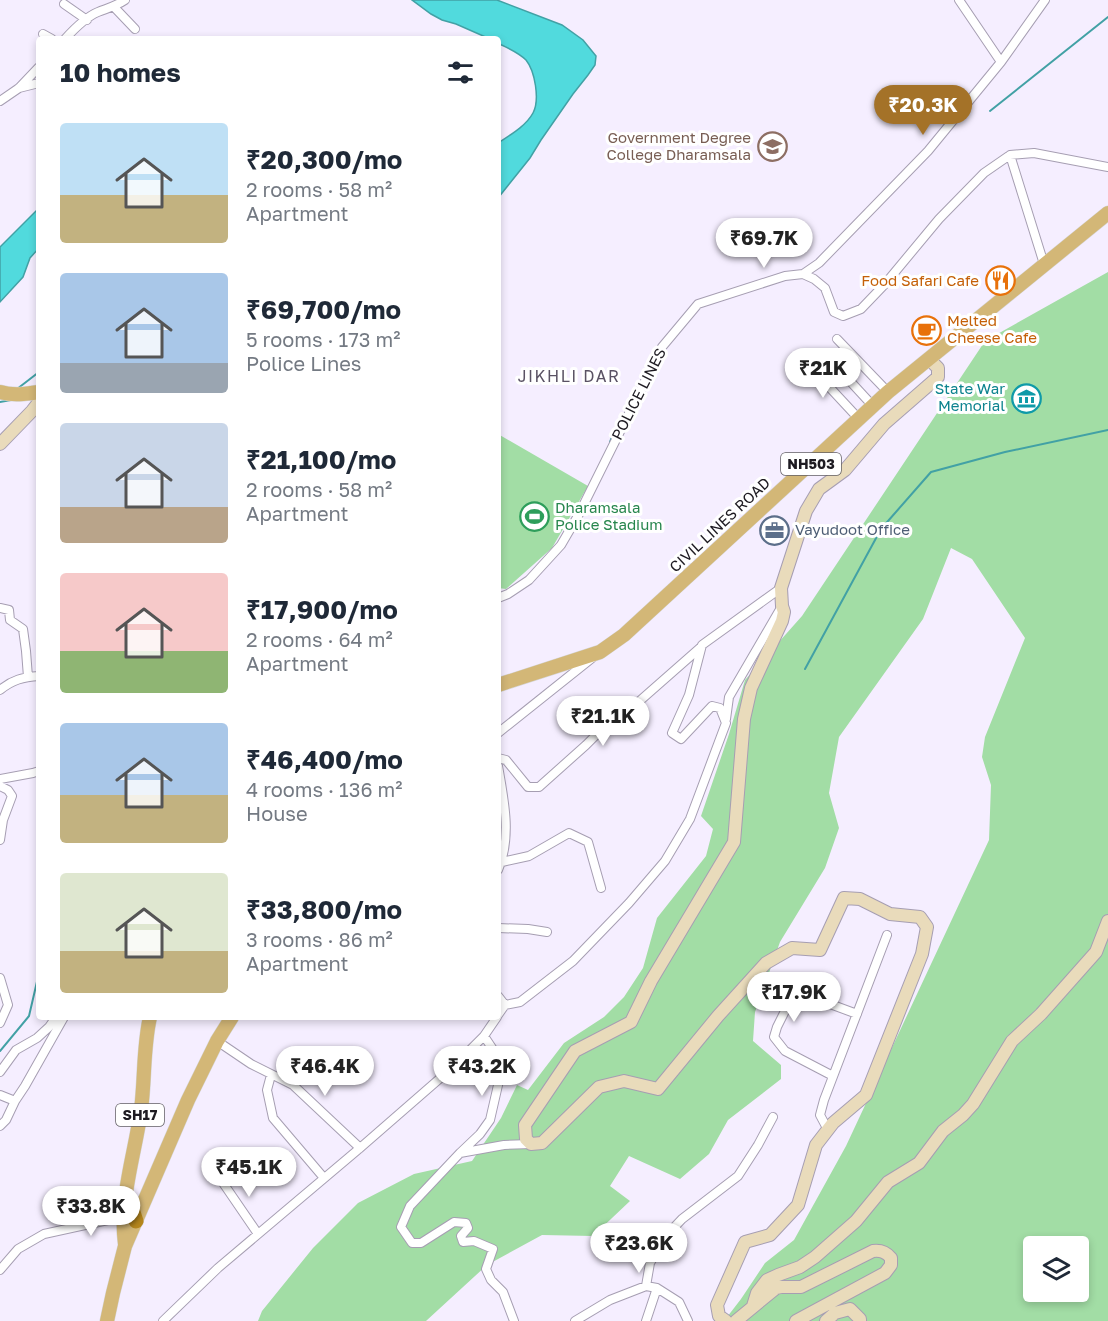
<!DOCTYPE html>
<html lang="en">
<head>
<meta charset="utf-8">
<style>
  :root { --surface:#fff; --page:#f6f6f7; --text:#1f2937; --muted:#747a83; --accent:#a47228 }
  body { margin:0; font-family:"Golos Text",sans-serif; background:var(--page); color:var(--text); height:100vh; display:flex; flex-direction:column; font-size:22px; white-space:nowrap }
  * { box-sizing:border-box; margin:0 }
  p { font-size:20px; color:var(--muted) }
  .icon { flex:none; width:33px; height:33px; fill:none; stroke:currentColor; stroke-width:2; stroke-linecap:round; stroke-linejoin:round }
  .map { position:relative; flex:1; overflow:hidden }
  .drawer { position:absolute; left:36px; top:36px; width:465px; height:984px; display:flex; flex-direction:column; background:var(--surface); border-radius:6px; box-shadow:0 3px 9px #0003 }
  .drawer>* { flex:none }
  .buttons { position:absolute; left:1023px; top:1236px; display:grid; gap:12px }
  .buttons a { display:grid; place-items:center; width:66px; height:66px; border-radius:6px; background:var(--surface); box-shadow:0 3px 9px #0003; font-size:30px }
  .price { position:absolute; translate:-50% -51px; padding:0 14px; border-radius:21px; background:#fff; color:#222; font-size:20px; line-height:39px; filter:drop-shadow(0 2px 3px #0008) }
  .price::after { content:''; position:absolute; left:50%; top:36px; width:18px; height:14px; margin-left:-9px; background:inherit; clip-path:polygon(0 0,100% 0,50% 100%) }
  .price.active { background:var(--accent); color:#fff }
  ul { padding:0; list-style:none }
  li { display:flex; align-items:center; gap:18px; height:150px; padding:0 24px }
  li span { display:grid; place-items:center; flex:none; width:168px; height:120px; border-radius:6px; color:#555 }
  li>.icon { margin-inline-start:auto }
  span .icon { width:72px; height:72px; fill:#fffc; stroke-width:1 }
  li b { font-size:26px }
  h2 { display:flex; justify-content:space-between; align-items:center; height:72px; padding:0 24px; font-size:26px }
  .map>svg:first-child { display:block }
</style>
</head>
<body>
<div class="map">
<svg width="1108" height="1321" viewBox="0 0 1108 1321">
  <rect width="100%" height="100%" fill="#f5eeff"/>
  <!-- green -->
  <path fill="#a2dda5" fill-rule="evenodd" d="M1108,272V1321H724L741,1299L765,1263L794,1240L846,1146L989,840L991,785L982,757L985,737L1025,638L972,559L951,548L923,619L839,737L829,793L839,828L825,868L780,942L755,1012L753,1041L781,1065V1079L728,1120L709,1154L680,1179L629,1156L610,1186L630,1201L593,1236L542,1235L487,1265L426,1321H258L262,1311L313,1248L358,1203L414,1174L472,1161L501,1118L517,1085L528,1090L564,1043L604,1017L624,997L643,968L657,918L706,856L713,829L701,816L729,734L745,680L802,616L985,341ZM1034,1246H1078V1292H1034Z
    M498,434L588,486L552,548L506,589L498,588Z"/>
  <!-- water -->
  <path fill="#51dadd" stroke="#42a1a5" stroke-width="1.5" d="M412,0H497L562,25L583,40L596,56L595,65L588,75L573,94L541,140L530,158L498,198V143C510,135 526,126 533,113C540,100 535,71 526,60C518,52 507,48 498,43V39H490L456,24L442,20L431,14Z
    M39,208V248L30,258L23,277L0,302V247Z"/>
  <g fill="none" stroke-linecap="round" stroke-linejoin="round">
    <!-- stream -->
    <path stroke="#42a1a5" stroke-width="2" d="M990,111L1108,17
      M17,389L39,372
      M0,402L11,400
      M610,442L613,434
      M805,669L881,529L931,472L1005,452L1108,430
      M0,1051L29,1016L39,973"/>
    <defs>
      <path id="street" d="M959,0L1001,62
        M64,4L87,20
        M114,7L135,29
        M43,34L52,39
        M65,39C74,29 86,17 98,12C108,8 116,6 125,0
        M19,88L39,83
        M0,101L19,88L39,67
        M1010,155L1044,264
        M803,274L819,263L928,151L1001,62L1045,0
        M837,339L888,392
        M825,354L873,406
        M806,362L859,419
        M498,598L508,594L529,580L561,545L579,514L662,347L698,304L785,276L803,274L814,279L825,288L834,312L843,316L861,309L885,284L939,219L984,173L1010,155L1034,153L1108,167
        M0,608L9,610L10,620L23,629L26,651L28,677
        M0,690C12,680 23,677 39,676
        M726,719L729,697L782,606
        M498,733L592,658
        M498,758L506,760L528,787H539L586,745L602,729L610,727L701,647
        M498,766C504,800 512,837 498,870
        M0,779L33,773L39,771
        M0,786L8,790L12,796L3,820L0,840
        M502,862L529,856L569,833L588,842L601,888
        M498,928L528,929L547,932
        M0,978L8,1005L0,1023
        M498,996L505,1005L498,1015
        M505,1005L520,1002L573,961L629,903L665,861L690,819L726,723L720,708L712,706L681,739L672,733L689,695L702,645L781,588
        M217,1041L251,1064L293,1085L360,1148
        M0,1072L16,1050L37,1038L49,1027L56,1017
        M271,1075L267,1090L273,1118L324,1178
        M833,1076L785,1051L774,1037L777,1027L795,991L857,1014
        M0,1095L15,1101L25,1086L64,1017
        M0,1126L6,1120L15,1101
        M828,1130L820,1115L824,1100L887,935
        M460,1153L480,1134L490,1120L501,1072L496,1054L484,1036
        M219,1177L258,1234
        M0,1270L18,1249L44,1234L117,1218L124,1212
        M646,1286L650,1263L666,1236L682,1219L738,1176L758,1145L773,1117
        M163,1321L218,1268L360,1148L453,1067L484,1036L497,1017
        M514,1321L503,1292L491,1280L486,1269L493,1249L474,1241L463,1242L461,1236L468,1228L466,1223L454,1222L421,1243H412L401,1227L410,1206L460,1153L504,1145L531,1144
        M575,1321L610,1300L646,1286L657,1288L679,1302L688,1321
        M646,1321L657,1288"/>
      <path id="secondary" d="M0,444L32,411L39,402
        M753,1306L757,1293L767,1280L778,1275L800,1267L815,1257L856,1221L888,1182L919,1163L943,1131L963,1115L973,1104L1012,1041L1041,1014L1096,952L1108,921
        M726,1321L719,1316L717,1305L745,1242L770,1235L798,1205L816,1145L833,1123L866,1095L922,954L927,927L920,917L890,914L860,899L844,898L820,950L792,948L766,963L718,1016L658,1089L624,1081L599,1087L542,1143L531,1144L526,1139L525,1125L575,1051L631,1022L651,981L734,842L744,719L751,688L782,621L784,612L782,606L781,588L806,511L819,489L845,470L884,424L938,377V368L929,359
        M736,1321L776,1288L781,1287H801L873,1251C881,1250 886,1252 891,1258V1265L885,1273L796,1321
        M826,1321L835,1313L850,1309L860,1319V1321"/>
      <path id="primary" d="M0,392C13,396 26,394 39,392
        M498,685L600,652L624,635L888,392L1108,213
        M125,1244C119,1199 135,1154 141,1110C145,1079 143,1048 150,1017
        M107,1321L113,1293L125,1246L188,1100L217,1041L232,1017"/>
      <path id="highway" d="M124,1212H133L136,1221"/>
    </defs>
    <!-- street casing -->
    <use href="#street" stroke="#a69eb2" stroke-width="10"/>
    <!-- secondary casing -->
    <use href="#secondary" stroke="#a69eb2" stroke-width="14"/>
    <!-- primary casing -->
    <use href="#primary" stroke="#d6d6d7" stroke-width="15"/>
    <!-- highway casing -->
    <use href="#highway" stroke="#d6d6d7" stroke-width="16"/>
    <!-- street -->
    <use href="#street" stroke="#fff" stroke-width="8"/>
    <!-- secondary -->
    <use href="#secondary" stroke="#e9dbbb" stroke-width="12"/>
    <!-- primary -->
    <use href="#primary" stroke="#d3b777" stroke-width="14"/>
    <!-- highway -->
    <use href="#highway" stroke="#b6871d" stroke-width="15"/>
  </g>
  <!-- icons -->
  <defs>
    <symbol id="university-ring" viewBox="-11 -11 22 22"><circle r="9.5" fill="#fff" stroke="#8d6e63" stroke-width="1.5"/><path d="M0-5L7-2L0 1L-7-2ZM-4 1L0 2.5L4 1V4Q0 6-4 4Z" fill="#8d6e63"/></symbol>
    <symbol id="restaurant-ring" viewBox="-11 -11 22 22"><circle r="9.5" fill="#fff" stroke="#e8710a" stroke-width="1.5"/><path d="M-5-6h1v4h1v-4h1v4h1v-4h1v5L-1.5 .5V6h-2V.5L-5-1ZM5-6V6H3V1.5H1.5Q1.5-4 5-6Z" fill="#e8710a"/></symbol>
    <symbol id="cafe-ring" viewBox="-11 -11 22 22"><circle r="9.5" fill="#fff" stroke="#e8710a" stroke-width="1.5"/><path d="M-5.5-4.5H6V0H3Q3 3.5 0 3.5H-2.5Q-5.5 3.5-5.5 0ZM3-3.2v2h1.7v-2ZM-6 4.5H4V6H-6Z" fill="#e8710a"/></symbol>
    <symbol id="museum-ring" viewBox="-11 -11 22 22"><circle r="9.5" fill="#fff" stroke="#0f9aa8" stroke-width="1.5"/><path d="M0-6L6-3V-2H-6V-3ZM-5-1h2V3h-2ZM-1-1h2V3h-2ZM3-1h2V3H3ZM-6 4H6V6H-6Z" fill="#0f9aa8"/></symbol>
    <symbol id="stadium-ring" viewBox="-11 -11 22 22"><circle r="9.5" fill="#fff" stroke="#2e9e5b" stroke-width="1.5"/><path d="M0-5a6.5 5 0 1 0 0 10a6.5 5 0 1 0 0-10ZM-3.5-1.8h7v3.6h-7Z" fill="#2e9e5b"/></symbol>
    <symbol id="office-ring" viewBox="-11 -11 22 22"><circle r="9.5" fill="#fff" stroke="#5c6f8a" stroke-width="1.5"/><path d="M-6-3h4V-5.5h4V-3h4V5H-6ZM-1-4.5V-3h2v-1.5ZM-6 0V1H6V0Z" fill="#5c6f8a"/></symbol>
  </defs>
  <g fill-rule="evenodd">
    <use href="#university-ring" x="756" y="130" width="33" height="33"/>
    <use href="#restaurant-ring" x="984" y="264" width="33" height="33"/>
    <use href="#cafe-ring" x="910" y="314" width="33" height="33"/>
    <use href="#museum-ring" x="1010" y="382" width="33" height="33"/>
    <use href="#stadium-ring" x="518" y="500" width="33" height="33"/>
    <use href="#office-ring" x="758" y="514" width="33" height="33"/>
  </g>
  <g text-anchor="middle" stroke-width="6" stroke-linejoin="round" paint-order="stroke">
    <!-- shield labels -->
    <g fill="#fff" stroke="#625f64" stroke-width="1.5">
      <rect x="781" y="453" width="60" height="22" rx="4.5"/>
      <rect x="116" y="1104" width="48" height="22" rx="4.5"/>
    </g>
    <g font-size="14" font-weight="bold" fill="#1e1b22">
      <text x="811" y="469">NH503</text>
      <text x="140" y="1120">SH17</text>
    </g>
    <!-- education labels -->
    <g font-size="15" fill="#785e54" stroke="#fff" text-anchor="end">
      <text x="751" y="143">Government Degree<tspan x="751" dy="17">College Dharamsala</tspan></text>
    </g>
    <!-- food labels -->
    <g font-size="15" fill="#c56008" stroke="#fff" text-anchor="end">
      <text x="979" y="286">Food Safari Cafe</text>
      <text x="947" y="326" text-anchor="start">Melted<tspan x="947" dy="17">Cheese Cafe</tspan></text>
    </g>
    <!-- culture labels -->
    <g font-size="15" fill="#0d838f" stroke="#fff" text-anchor="end">
      <text x="1005" y="394">State War<tspan x="1005" dy="17">Memorial</tspan></text>
    </g>
    <!-- street labels -->
    <g font-size="15" fill="#1e1b22" stroke="#fff">
      <text transform="translate(639 394) rotate(-63)" y="5">POLICE LINES</text>
      <text transform="translate(720 525) rotate(-43)" y="5">CIVIL LINES ROAD</text>
    </g>
    <!-- leisure labels -->
    <g font-size="15" fill="#27864d" stroke="#fff" text-anchor="start">
      <text x="555" y="513">Dharamsala<tspan x="555" dy="17">Police Stadium</tspan></text>
    </g>
    <!-- service labels -->
    <g font-size="15" fill="#4e5e75" stroke="#fff" text-anchor="start">
      <text x="795" y="535">Vayudoot Office</text>
    </g>
    <!-- neighbourhood labels -->
    <g font-size="16" letter-spacing="1.5" fill="#5a5264" stroke="#fff">
      <text x="569" y="382">JIKHLI DAR</text>
    </g>
  </g>
</svg>
<div class="buttons">
<a><svg class="icon" aria-label="layers" viewBox="0 0 24 24"><path d="M12 4l9 5-9 5-9-5zM3 14l9 5 9-5"/></svg></a>
</div>
<b class="price active" style="left:923px;top:136px">₹20.3K</b>
<b class="price" style="left:764px;top:269px">₹69.7K</b>
<b class="price" style="left:823px;top:399px">₹21K</b>
<b class="price" style="left:603px;top:747px">₹21.1K</b>
<b class="price" style="left:794px;top:1023px">₹17.9K</b>
<b class="price" style="left:325px;top:1097px">₹46.4K</b>
<b class="price" style="left:482px;top:1097px">₹43.2K</b>
<b class="price" style="left:249px;top:1198px">₹45.1K</b>
<b class="price" style="left:91px;top:1237px">₹33.8K</b>
<b class="price" style="left:639px;top:1274px">₹23.6K</b>
<section class="drawer">
<h2>10 homes<svg class="icon" aria-label="filters" viewBox="0 0 24 24"><path d="M4 7h16M4 17h16"/><circle cx="9" cy="7" r="2"/><circle cx="15" cy="17" r="2"/></svg></h2>
<ul>
<li><span style="background:linear-gradient(#bfe0f5 60%,#c2b280 0)"><svg class="icon" aria-label="home" viewBox="0 0 24 24"><path d="M3 11l9-7 9 7M6 9v11h12V9"/></svg></span><div><b>₹20,300/mo</b><p>2 rooms · 58 m²</p><p>Apartment</p></div></li>
<li><span style="background:linear-gradient(#a9c7e8 75%,#9aa5b1 0)"><svg class="icon" aria-label="home" viewBox="0 0 24 24"><path d="M3 11l9-7 9 7M6 9v11h12V9"/></svg></span><div><b>₹69,700/mo</b><p>5 rooms · 173 m²</p><p>Police Lines</p></div></li>
<li><span style="background:linear-gradient(#c9d6e8 70%,#b9a48a 0)"><svg class="icon" aria-label="home" viewBox="0 0 24 24"><path d="M3 11l9-7 9 7M6 9v11h12V9"/></svg></span><div><b>₹21,100/mo</b><p>2 rooms · 58 m²</p><p>Apartment</p></div></li>
<li><span style="background:linear-gradient(#f6c9c9 65%,#8fb573 0)"><svg class="icon" aria-label="home" viewBox="0 0 24 24"><path d="M3 11l9-7 9 7M6 9v11h12V9"/></svg></span><div><b>₹17,900/mo</b><p>2 rooms · 64 m²</p><p>Apartment</p></div></li>
<li><span style="background:linear-gradient(#a9c7e8 60%,#c2b280 0)"><svg class="icon" aria-label="home" viewBox="0 0 24 24"><path d="M3 11l9-7 9 7M6 9v11h12V9"/></svg></span><div><b>₹46,400/mo</b><p>4 rooms · 136 m²</p><p>House</p></div></li>
<li><span style="background:linear-gradient(#dfe7d0 65%,#c2b280 0)"><svg class="icon" aria-label="home" viewBox="0 0 24 24"><path d="M3 11l9-7 9 7M6 9v11h12V9"/></svg></span><div><b>₹33,800/mo</b><p>3 rooms · 86 m²</p><p>Apartment</p></div></li>
</ul>
</section>
</div>
</body>
</html>
